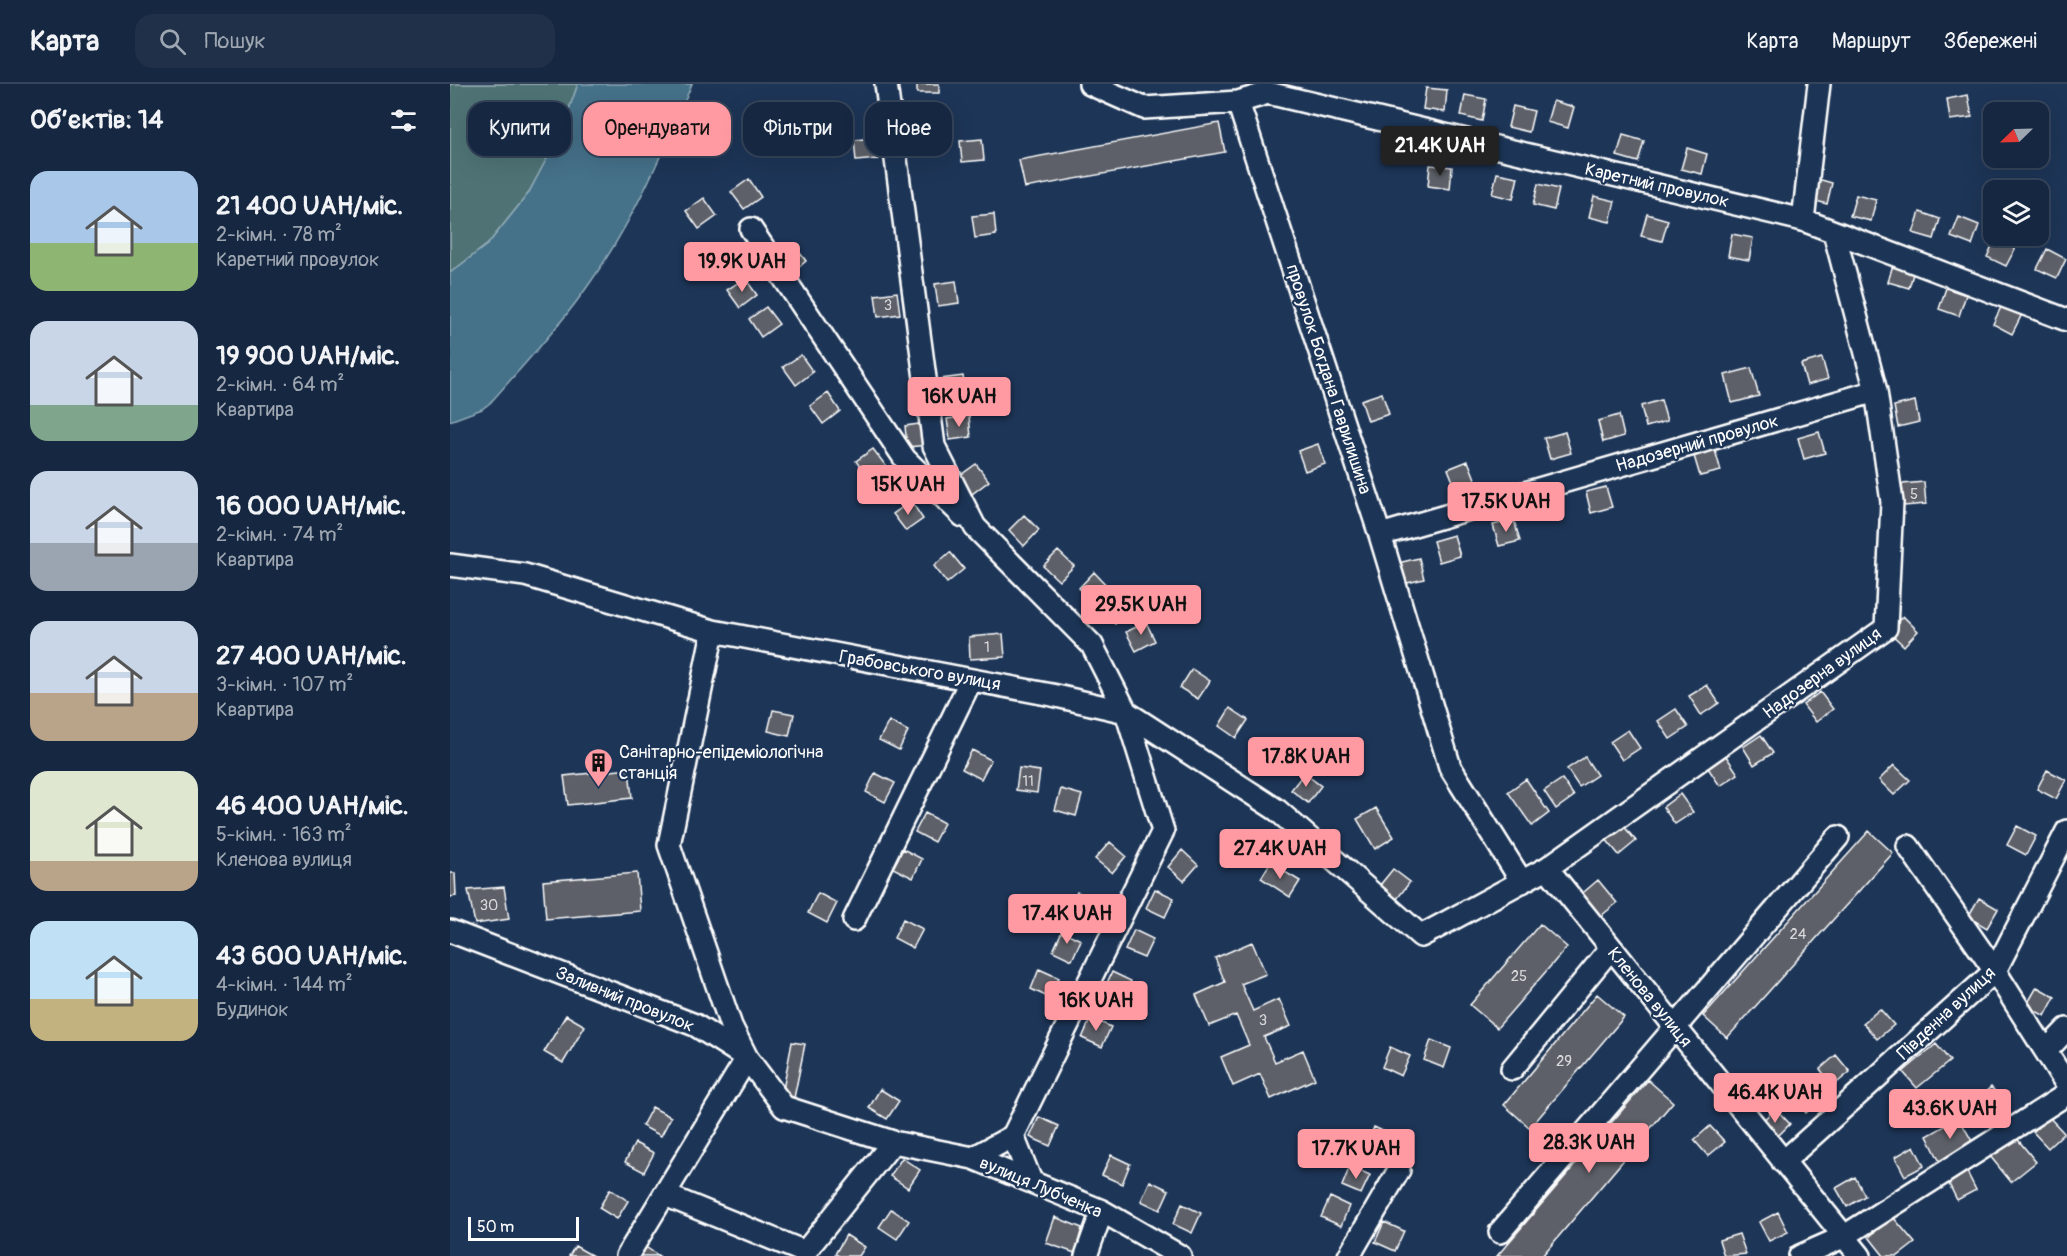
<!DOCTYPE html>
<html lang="uk">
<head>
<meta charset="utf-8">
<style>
  :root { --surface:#162841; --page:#1f3048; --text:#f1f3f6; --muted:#9ea6b1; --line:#35445a; --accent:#ff9aa2 }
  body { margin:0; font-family:Pangolin,sans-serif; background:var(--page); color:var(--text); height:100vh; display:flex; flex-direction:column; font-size:22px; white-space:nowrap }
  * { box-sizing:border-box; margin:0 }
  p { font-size:20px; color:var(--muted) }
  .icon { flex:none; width:33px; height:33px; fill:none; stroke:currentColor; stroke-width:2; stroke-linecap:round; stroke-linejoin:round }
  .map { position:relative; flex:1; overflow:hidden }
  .side { display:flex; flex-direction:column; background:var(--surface); width:450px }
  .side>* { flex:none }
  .top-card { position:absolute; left:18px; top:18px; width:570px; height:54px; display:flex; gap:12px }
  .needle { width:39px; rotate:247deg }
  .tools { position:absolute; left:1533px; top:18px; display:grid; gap:12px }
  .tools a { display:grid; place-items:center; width:66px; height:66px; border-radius:12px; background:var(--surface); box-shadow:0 6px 24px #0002,0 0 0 2px var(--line); font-size:30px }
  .scale { position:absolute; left:18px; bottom:15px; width:111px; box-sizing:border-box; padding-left:6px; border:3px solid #fff; border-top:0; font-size:16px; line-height:21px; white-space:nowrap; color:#fff; -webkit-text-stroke:4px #1d3557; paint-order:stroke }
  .price { position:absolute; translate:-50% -51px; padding:0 14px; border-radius:6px; background:var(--accent); color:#111; font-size:20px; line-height:39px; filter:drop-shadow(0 2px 3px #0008) }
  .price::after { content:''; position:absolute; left:50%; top:36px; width:18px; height:14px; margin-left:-9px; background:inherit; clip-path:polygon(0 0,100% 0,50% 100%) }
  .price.current { background:#222; color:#fff }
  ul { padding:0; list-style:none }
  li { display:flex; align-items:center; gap:18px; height:150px; padding:0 30px }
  li span { display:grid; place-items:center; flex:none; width:168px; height:120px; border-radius:18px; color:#555 }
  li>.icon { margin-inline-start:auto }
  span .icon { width:72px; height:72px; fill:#fffc; stroke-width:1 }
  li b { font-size:26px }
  h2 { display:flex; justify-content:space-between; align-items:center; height:72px; padding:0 30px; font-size:26px }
  .pill { padding:0 21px; border-radius:18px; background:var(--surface); box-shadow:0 6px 24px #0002,0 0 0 2px var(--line); font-size:21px; line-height:54px }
  .pill.current { background:var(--accent); color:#111 }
  header { display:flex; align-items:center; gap:36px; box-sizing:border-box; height:84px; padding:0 30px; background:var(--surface); border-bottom:2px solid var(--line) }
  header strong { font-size:28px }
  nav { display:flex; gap:33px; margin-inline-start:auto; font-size:21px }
  .search { width:420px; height:54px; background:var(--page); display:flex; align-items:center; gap:15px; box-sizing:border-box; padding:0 21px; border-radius:18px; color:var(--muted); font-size:22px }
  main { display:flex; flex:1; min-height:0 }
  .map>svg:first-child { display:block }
</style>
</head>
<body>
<header>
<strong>Карта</strong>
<div class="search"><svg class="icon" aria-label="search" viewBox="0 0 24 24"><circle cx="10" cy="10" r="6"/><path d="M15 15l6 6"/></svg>Пошук</div>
<nav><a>Карта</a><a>Маршрут</a><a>Збережені</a></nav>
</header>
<main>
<section class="side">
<h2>Об’єктів: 14<svg class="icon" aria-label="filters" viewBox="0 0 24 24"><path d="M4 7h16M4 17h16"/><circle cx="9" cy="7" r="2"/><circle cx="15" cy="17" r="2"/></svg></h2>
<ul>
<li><span style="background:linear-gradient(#a9c7e8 60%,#8fb573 0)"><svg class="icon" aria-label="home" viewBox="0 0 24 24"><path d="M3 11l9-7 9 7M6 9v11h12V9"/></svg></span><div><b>21 400 UAH/міс.</b><p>2-кімн. · 78 m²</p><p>Каретний провулок</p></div></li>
<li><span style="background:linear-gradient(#c9d6e8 70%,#7fa58c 0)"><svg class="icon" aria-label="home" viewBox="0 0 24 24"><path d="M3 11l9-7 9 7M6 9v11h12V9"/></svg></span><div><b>19 900 UAH/міс.</b><p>2-кімн. · 64 m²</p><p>Квартира</p></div></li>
<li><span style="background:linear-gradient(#c9d6e8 60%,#9aa5b1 0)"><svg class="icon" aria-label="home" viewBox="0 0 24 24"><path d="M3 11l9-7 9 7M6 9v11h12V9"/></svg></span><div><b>16 000 UAH/міс.</b><p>2-кімн. · 74 m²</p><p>Квартира</p></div></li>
<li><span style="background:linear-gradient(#c9d6e8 60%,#b9a48a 0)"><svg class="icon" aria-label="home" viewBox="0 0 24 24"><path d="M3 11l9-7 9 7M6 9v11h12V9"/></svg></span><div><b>27 400 UAH/міс.</b><p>3-кімн. · 107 m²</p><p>Квартира</p></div></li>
<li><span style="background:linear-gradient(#dfe7d0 75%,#b9a48a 0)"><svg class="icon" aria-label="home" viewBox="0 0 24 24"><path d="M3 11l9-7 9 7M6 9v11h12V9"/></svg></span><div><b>46 400 UAH/міс.</b><p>5-кімн. · 163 m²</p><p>Кленова вулиця</p></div></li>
<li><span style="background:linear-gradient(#bfe0f5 65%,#c2b280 0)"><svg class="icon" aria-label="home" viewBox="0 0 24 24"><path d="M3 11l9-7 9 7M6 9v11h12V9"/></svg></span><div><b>43 600 UAH/міс.</b><p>4-кімн. · 144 m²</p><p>Будинок</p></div></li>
</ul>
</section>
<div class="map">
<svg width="1617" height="1172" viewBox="0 0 1617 1172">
  <rect width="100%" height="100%" fill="#1d3557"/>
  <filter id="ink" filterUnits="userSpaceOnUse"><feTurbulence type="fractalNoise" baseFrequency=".0167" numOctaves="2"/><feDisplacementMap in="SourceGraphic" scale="12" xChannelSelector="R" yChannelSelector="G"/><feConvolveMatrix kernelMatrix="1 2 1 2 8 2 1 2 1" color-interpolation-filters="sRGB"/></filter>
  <g filter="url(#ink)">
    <!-- green -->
    <path fill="#4f7374" stroke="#a7b9ba" stroke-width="1.5" d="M0,0H128L111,48L78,110L38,160L0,189Z"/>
    <!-- water -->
    <path fill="#457189" stroke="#8faab8" stroke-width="1.5" d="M128,0H242C213,68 184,135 142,196C112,240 75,279 40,319L32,325L0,337V189L38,160L78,110L111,48Z"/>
    <!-- building -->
    <path fill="#5d6067" stroke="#fff" stroke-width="1.5" d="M467,0H489V9H467Z
      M976,4L997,6L995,28L973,25Z
      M1015,11L1036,15L1032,37L1011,32Z
      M1518,11L1522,33L1500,36L1497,15Z
      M1103,17L1124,23L1118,44L1097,38Z
      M1063,22L1084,27L1079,48L1058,43Z
      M769,39L775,68L575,104L569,76Z
      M1173,51L1194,57L1188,78L1167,72Z
      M426,54L428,75L406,77L404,56Z
      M532,55L534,76L512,78L510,57Z
      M1237,64L1257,70L1252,90L1231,85Z
      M980,81L1002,83L1000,105L978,102Z
      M1047,89L1068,93L1063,115L1042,110Z
      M1361,93L1382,99L1377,120L1356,114Z
      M299,95L311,113L294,125L281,108Z
      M1088,100L1109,105L1104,126L1083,121Z
      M1406,111L1426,116L1421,137L1400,132Z
      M1144,112L1165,117L1160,138L1139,133Z
      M254,114L267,132L249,145L236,127Z
      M1470,128L1490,135L1484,155L1463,149Z
      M544,130L546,151L525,154L522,132Z
      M1197,130L1218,136L1212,157L1191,152Z
      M1509,133L1529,141L1522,161L1501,153Z
      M1282,150L1303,154L1299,176L1278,172Z
      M1546,153L1566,163L1556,182L1537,173Z
      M343,160L356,177L340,191L326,174Z
      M273,162L286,180L268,193L256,175Z
      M1597,165L1616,175L1607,194L1587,185Z
      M1444,177L1465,183L1459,204L1438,198Z
      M295,194L307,211L290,224L277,206Z
      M506,197L509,219L488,222L485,200Z
      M1496,204L1516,211L1509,232L1489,225Z
      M447,208L450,230L428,233L425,211Z
      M1552,221L1572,230L1562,250L1543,240Z
      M316,223L329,240L311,253L299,235Z
      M351,271L363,288L346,301L333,283Z
      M1372,274L1378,295L1357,301L1351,280Z
      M1301,284L1309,312L1282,319L1275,291Z
      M513,292L516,313L494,316L491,295Z
      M378,309L390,327L373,340L360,322Z
      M932,309L939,330L918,337L911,316Z
      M1211,316L1217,337L1196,343L1191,322Z
      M1465,317L1469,338L1448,343L1444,322Z
      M1169,331L1174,352L1153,358L1148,337Z
      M519,332L521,353L500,356L497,335Z
      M476,339L479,361L457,363L455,342Z
      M1115,348L1121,369L1100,375L1094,354Z
      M1369,348L1375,369L1354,375L1348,354Z
      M868,360L875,380L855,387L848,367Z
      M423,365L436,382L418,395L406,377Z
      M1265,366L1271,387L1250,392L1244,372Z
      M1018,377L1026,397L1006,405L998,385Z
      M526,380L539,397L522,410L508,393Z
      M1474,398L1476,420L1454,422L1452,400Z
      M1156,403L1162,423L1141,429L1136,408Z
      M461,417L473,435L456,447L443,430Z
      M574,431L589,446L574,462L559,446Z
      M1064,436L1070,457L1049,462L1043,441Z
      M1004,451L1010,472L989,478L983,457Z
      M608,467L624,482L609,497L593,482Z
      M500,468L514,485L497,499L484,482Z
      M969,474L974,495L953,500L948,479Z
      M644,488L659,504L644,519L629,504Z
      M665,509L681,525L665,540L650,525Z
      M1453,532L1468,547L1454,562L1438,547Z
      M696,538L705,557L686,567L676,548Z
      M553,550L555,573L520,575L519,553Z
      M742,585L760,597L748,615L730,604Z
      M1257,601L1269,619L1251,631L1239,612Z
      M1370,608L1383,625L1366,638L1353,621Z
      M780,624L798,636L786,654L769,642Z
      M1226,625L1238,643L1220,655L1208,637Z
      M323,626L344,630L339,652L318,647Z
      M439,637L458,647L449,666L429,656Z
      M1178,646L1190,664L1172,676L1160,658Z
      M1311,651L1323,669L1304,681L1293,663Z
      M820,658L838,670L826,688L808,676Z
      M522,666L541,676L531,695L512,685Z
      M1276,672L1288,690L1270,702L1258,684Z
      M1135,673L1147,691L1129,703L1117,685Z
      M1444,681L1460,696L1444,711L1429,696Z
      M569,684L590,687L587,709L566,706Z
      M179,685L182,714L118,721L114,692Z
      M1597,686L1616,696L1606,715L1587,705Z
      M425,689L445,699L435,718L416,708Z
      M854,689L871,702L858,719L841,706Z
      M1076,695L1099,729L1082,742L1058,708Z
      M1112,695L1124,712L1106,725L1094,707Z
      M611,705L632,711L626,732L605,726Z
      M1230,710L1243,728L1225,740L1213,723Z
      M926,724L944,753L925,765L907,735Z
      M475,729L494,739L484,758L465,748Z
      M1172,740L1186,757L1169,771L1155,754Z
      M1567,742L1586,752L1576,771L1557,761Z
      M1419,747L1443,769L1277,954L1253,932Z
      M660,758L676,772L662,789L645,775Z
      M453,765L472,775L463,794L443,784Z
      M732,766L748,781L734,797L718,783Z
      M820,779L850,797L840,813L811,794Z
      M943,785L960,798L947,815L930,801Z
      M0,789H5L6,812L0,813Z
      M187,789L190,827L96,835L93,797Z
      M1148,796L1167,819L1146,836L1128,813Z
      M54,803L59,835L25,840L18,806Z
      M705,805L724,814L715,833L696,824Z
      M627,808L647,817L638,837L618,828Z
      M368,809L387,819L377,839L358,829Z
      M1529,814L1548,825L1537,844L1518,833Z
      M453,835L473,845L463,864L444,854Z
      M1090,840L1117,863L1047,944L1020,921Z
      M684,846L703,855L694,874L675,866Z
      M612,847L631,856L622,876L603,867Z
      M802,858L816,890L791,900L803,927L829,915L841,942L814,953L825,978L853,966L865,995L821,1015L810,990L783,1002L771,973L799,961L786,931L759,942L746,911L775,898L765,874Z
      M589,885L609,894L600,914L581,905Z
      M662,888L681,897L672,917L653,908Z
      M1587,903L1605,913L1595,932L1576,922Z
      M1147,910L1174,933L1080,1044L1054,1021Z
      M1430,925L1444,941L1427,955L1413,939Z
      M116,931L135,942L113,979L94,968Z
      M641,934L661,943L652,963L632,954Z
      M981,956L1001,964L994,984L974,976Z
      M342,958L355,960L344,1014L332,1011Z
      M1486,960L1500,977L1467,1004L1453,988Z
      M940,963L960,972L951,992L932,983Z
      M1386,971L1400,988L1383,1002L1370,985Z
      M1198,996L1223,1018L1092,1172H1047Z
      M1358,998L1372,1014L1356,1029L1342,1013Z
      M1541,1003L1556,1019L1540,1033L1525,1017Z
      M430,1005L449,1017L437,1035L419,1024Z
      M202,1023L221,1033L211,1052L192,1042Z
      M1325,1024L1340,1040L1325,1055L1310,1040Z
      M589,1033L609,1042L600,1062L580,1053Z
      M1599,1033L1614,1049L1598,1064L1583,1048Z
      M1509,1034L1523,1059L1490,1078L1477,1052Z
      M1260,1042L1275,1058L1258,1072L1244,1056Z
      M924,1043L944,1052L935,1072L916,1063Z
      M1565,1052L1586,1078L1561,1098L1540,1072Z
      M185,1059L204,1069L194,1088L175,1078Z
      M1464,1062L1474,1082L1455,1092L1445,1073Z
      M661,1071L680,1080L672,1100L652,1091Z
      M452,1074L470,1086L458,1104L440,1092Z
      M900,1082L920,1091L911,1110L892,1102Z
      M1516,1086L1526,1106L1507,1116L1497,1096Z
      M1405,1093L1415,1112L1397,1123L1386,1104Z
      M700,1097L719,1106L710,1126L691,1117Z
      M160,1105L178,1117L167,1135L149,1124Z
      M880,1113L899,1122L891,1142L871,1133Z
      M732,1120L751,1129L742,1149L723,1140Z
      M441,1125L459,1137L447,1155L429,1143Z
      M1328,1128L1338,1148L1319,1157L1309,1138Z
      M605,1133L632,1144L625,1169L596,1159Z
      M1443,1133L1465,1159L1448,1172H1434L1419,1153Z
      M934,1138L954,1147L945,1167L925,1158Z
      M1289,1150L1296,1170L1274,1172L1269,1156Z
      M396,1151L415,1163L409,1172H389L385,1170Z
      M125,1162L143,1172H119Z
      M194,1162L209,1172H187Z"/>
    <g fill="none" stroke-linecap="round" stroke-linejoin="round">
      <defs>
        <path id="minor" d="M436,0L484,362L525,443L642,561L676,628L827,726L971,852L1097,784L1436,544L1442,418L1426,307L1384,148
          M640,0L694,24L788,18L818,9L1353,136L1617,236
          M788,18L930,451L1000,683L1072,798
          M1353,136L1369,0
          M301,145L455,375L513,432
          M930,451L1426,307
          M0,481L75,491L263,547L602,611L676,628L713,747L563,1052L523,1074
          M263,547L219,761L281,942L297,974L334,1023L443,1058L523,1074L652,1127L730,1172
          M1458,762L1545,887L1617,1001
          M1097,784L1410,1172
          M404,836L521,596
          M0,847L245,941L297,974L177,1172
          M1596,967L1617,945
          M1062,985L1161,864
          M563,1052L581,1097
          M1333,1078L1545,887L1617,747
          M215,1111L355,1168L443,1058
          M1050,1148L1388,753
          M636,1172L652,1127
          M899,1172L949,1086
          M1350,1172L1393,1153L1617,1010"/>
      </defs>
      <!-- minor casing -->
      <use href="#minor" stroke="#fff" stroke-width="26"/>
      <!-- minor -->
      <use href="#minor" stroke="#1d3557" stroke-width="21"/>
    </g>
  </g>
  <!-- icons -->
  <defs>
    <symbol id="building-pin" viewBox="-11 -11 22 30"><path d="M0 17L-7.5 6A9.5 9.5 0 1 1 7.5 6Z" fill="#ff9aa2" stroke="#1d3557"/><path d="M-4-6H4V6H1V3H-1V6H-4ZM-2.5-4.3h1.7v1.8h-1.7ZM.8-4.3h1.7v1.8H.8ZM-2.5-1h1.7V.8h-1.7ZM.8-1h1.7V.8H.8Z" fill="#111"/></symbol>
  </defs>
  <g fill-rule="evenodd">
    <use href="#building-pin" x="132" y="662" width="33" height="45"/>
  </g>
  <g text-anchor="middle" stroke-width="4.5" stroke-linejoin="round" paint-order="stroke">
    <!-- number labels -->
    <g font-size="15" fill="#d6d7d9">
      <text x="438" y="226">3</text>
      <text x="1464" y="415">5</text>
      <text x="537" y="568">1</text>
      <text x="578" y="702">11</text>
      <text x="39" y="826">30</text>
      <text x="1348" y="855">24</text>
      <text x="1069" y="897">25</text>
      <text x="813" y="941">3</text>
      <text x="1114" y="982">29</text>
    </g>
    <!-- street labels -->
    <g font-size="18" fill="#fff" stroke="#1d3557">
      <text transform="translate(1207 101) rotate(13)" y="6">Каретний провулок</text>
      <text transform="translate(879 295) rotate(72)" y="6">провулок Богдана Гаврилишина</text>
      <text transform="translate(1247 359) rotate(-16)" y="6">Надозерний провулок</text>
      <text transform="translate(470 586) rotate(10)" y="6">Грабовського вулиця</text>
      <text transform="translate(1372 589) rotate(-36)" y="6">Надозерна вулиця</text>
      <text transform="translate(1200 913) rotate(51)" y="6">Кленова вулиця</text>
      <text transform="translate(175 915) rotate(22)" y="6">Заливний провулок</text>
      <text transform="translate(1496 929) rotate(-43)" y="6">Південна вулиця</text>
      <text transform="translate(591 1103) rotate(23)" y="6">вулиця Лубченка</text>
    </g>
    <!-- poi labels -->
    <g font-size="18" fill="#fff" stroke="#1d3557" text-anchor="start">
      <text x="169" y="674">Санітарно-епідеміологічна<tspan x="169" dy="21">станція</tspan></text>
    </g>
  </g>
</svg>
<div class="tools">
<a><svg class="needle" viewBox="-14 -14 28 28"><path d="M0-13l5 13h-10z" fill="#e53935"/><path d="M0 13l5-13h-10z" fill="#9ea6b1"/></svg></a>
<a><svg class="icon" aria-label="layers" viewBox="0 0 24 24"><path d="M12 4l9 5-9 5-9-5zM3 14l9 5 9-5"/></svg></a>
</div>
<div class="scale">50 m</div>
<b class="price current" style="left:990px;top:93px">21.4K UAH</b>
<b class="price" style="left:292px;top:209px">19.9K UAH</b>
<b class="price" style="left:509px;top:344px">16K UAH</b>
<b class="price" style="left:458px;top:432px">15K UAH</b>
<b class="price" style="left:1056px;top:449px">17.5K UAH</b>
<b class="price" style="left:691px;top:552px">29.5K UAH</b>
<b class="price" style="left:856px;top:704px">17.8K UAH</b>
<b class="price" style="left:830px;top:796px">27.4K UAH</b>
<b class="price" style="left:617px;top:861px">17.4K UAH</b>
<b class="price" style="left:646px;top:948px">16K UAH</b>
<b class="price" style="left:1325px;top:1040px">46.4K UAH</b>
<b class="price" style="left:1500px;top:1056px">43.6K UAH</b>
<b class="price" style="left:1139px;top:1090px">28.3K UAH</b>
<b class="price" style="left:906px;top:1096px">17.7K UAH</b>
<div class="top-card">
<a class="pill">Купити</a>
<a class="pill current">Орендувати</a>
<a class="pill">Фільтри</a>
<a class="pill">Нове</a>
</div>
</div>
</main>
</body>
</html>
